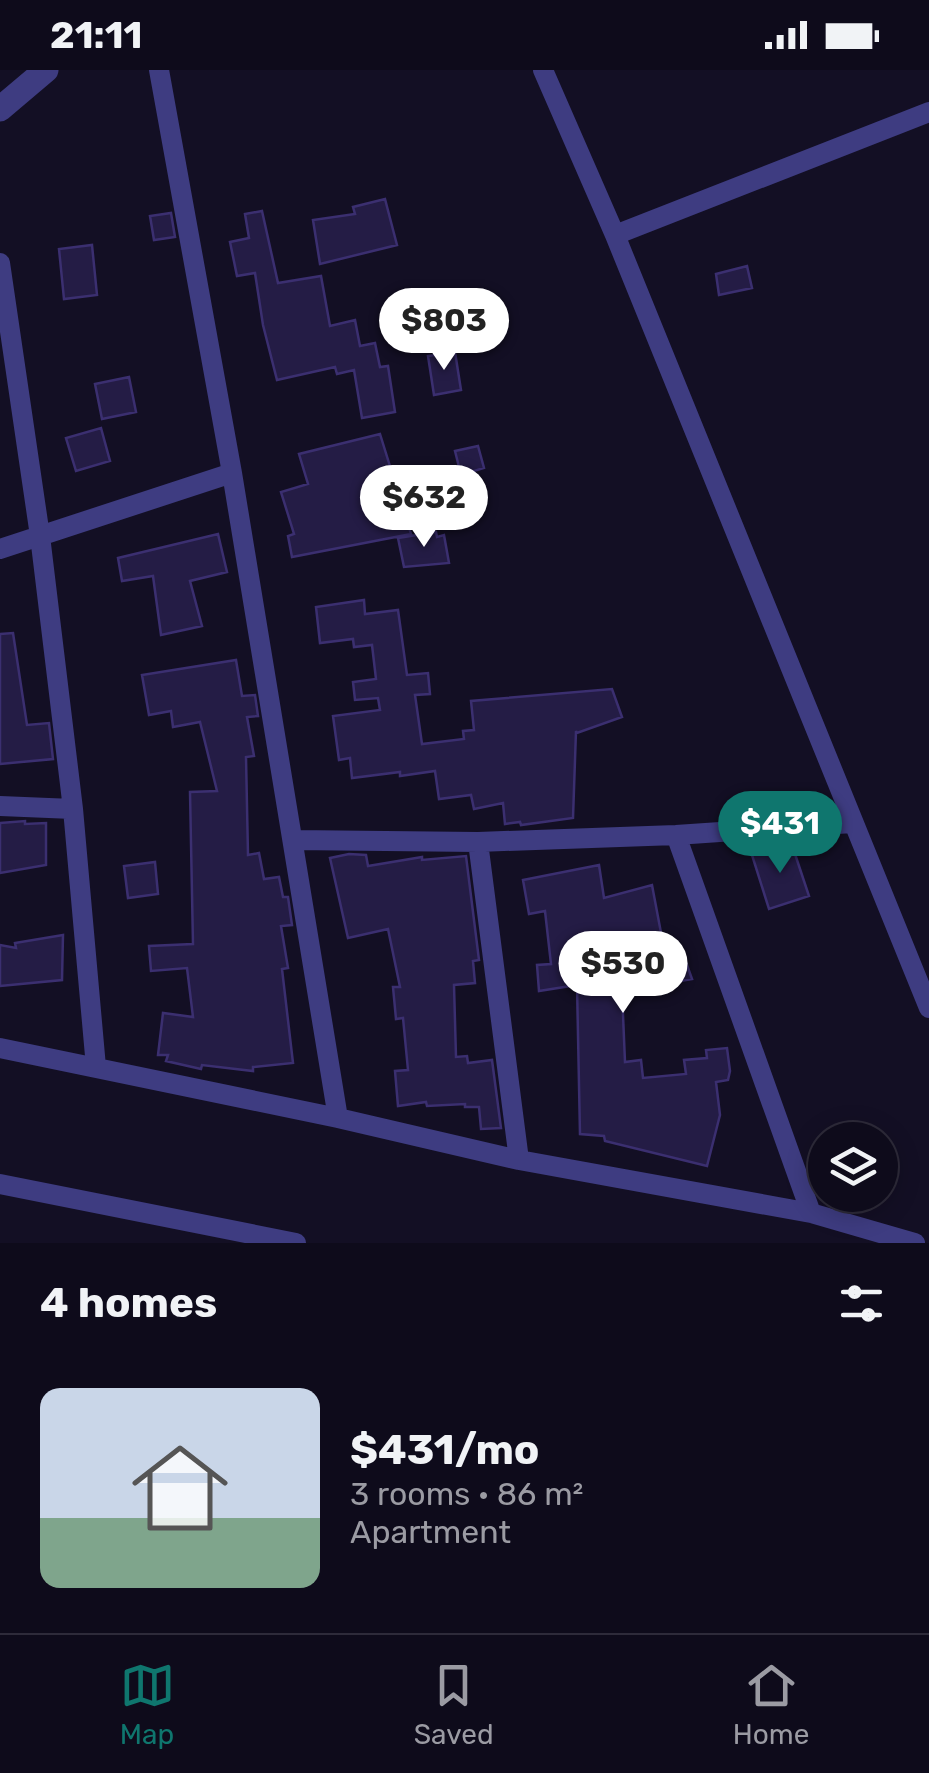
<!DOCTYPE html>
<html lang="en">
<head>
<meta charset="utf-8">
<style>
  :root { --surface:#0e0b1b; --page:#1c1928; --text:#f1f3f6; --muted:#9b9ba3; --line:#2e2b3a; --accent:#0f766e }
  body { margin:0; font-family:Rubik,sans-serif; background:var(--page); color:var(--text); height:100vh; display:flex; flex-direction:column; font-size:38px; white-space:nowrap }
  * { box-sizing:border-box; margin:0 }
  p { font-size:32px; color:var(--muted) }
  .icon { flex:none; width:55px; height:55px; fill:none; stroke:currentColor; stroke-width:2; stroke-linecap:round; stroke-linejoin:round }
  .map { position:relative; height:1173px; overflow:hidden }
  .panel { display:flex; flex-direction:column; background:var(--surface); flex:1 }
  .panel>* { flex:none }
  .fabs { position:absolute; left:808px; top:1052px; display:grid; gap:20px }
  .fabs a { display:grid; place-items:center; width:90px; height:90px; border-radius:50%; background:var(--surface); box-shadow:0 5px 25px #0003,0 0 0 2px var(--line); font-size:50px }
  .price { position:absolute; translate:-50% -85px; padding:0 22px; border-radius:35px; background:#fff; color:#222; font-size:32px; line-height:65px; filter:drop-shadow(0 2px 5px #0008) }
  .price::after { content:''; position:absolute; left:50%; top:60px; width:30px; height:22px; margin-left:-15px; background:inherit; clip-path:polygon(0 0,100% 0,50% 100%) }
  .price.active { background:var(--accent); color:#fff }
  ul { padding:0; list-style:none }
  li { display:flex; align-items:center; gap:30px; height:250px; padding:0 40px }
  li span { display:grid; place-items:center; flex:none; width:280px; height:200px; border-radius:20px; color:#555 }
  li>.icon { margin-inline-start:auto }
  span .icon { width:120px; height:120px; fill:#fffc; stroke-width:1 }
  li b { font-size:42px }
  h2 { display:flex; justify-content:space-between; align-items:center; height:120px; padding:0 40px; font-size:42px }
  .status { display:flex; justify-content:space-between; align-items:center; height:70px; padding:0 50px; background:var(--surface); direction:ltr }
  .status svg { height:28px; fill:currentColor }
  .tabs { display:flex; justify-content:space-around; align-items:center; height:140px; border-top:2px solid var(--line); background:var(--surface); font-size:28px; color:var(--muted) }
  .tabs a { display:grid; justify-items:center; gap:5px }
  .tabs .active { color:var(--accent) }
  .map>svg:first-child { display:block }
</style>
</head>
<body>
<div class="status"><b>21:11</b><svg viewBox="0 0 49 12"><path d="M0 12V9h3v3zM5 12V6h3v6zM10 12V3h3v9zM15 12V0h3v12zM26 1h20v11H26zM47 4h2v5h-2z"/></svg></div>
<div class="map">
<svg width="929" height="1173" viewBox="0 0 929 1173">
  <rect width="100%" height="100%" fill="#130f24"/>
  <!-- building -->
  <path fill="#241c45" stroke="#3b2f70" stroke-width="2.5" d="M385,129L397,175L320,194L313,150L355,144L353,137Z
    M262,141L278,213L321,206L330,256L355,250L360,276L375,273L380,297L388,296L395,342L362,348L354,300L337,304L335,297L277,310L263,255L255,203L237,206L230,172L249,168L245,144Z
    M171,143L175,167L154,170L150,146Z
    M92,175L97,225L64,229L59,179Z
    M747,196L752,218L719,225L716,204Z
    M455,282L461,320L434,325L428,286Z
    M129,307L136,342L102,349L95,314Z
    M101,358L110,391L76,401L66,368Z
    M380,364L411,464L292,487L288,466L294,464L281,422L308,414L299,384Z
    M478,376L484,398L461,405L455,381Z
    M436,462L437,467L444,465L449,493L404,497L398,468Z
    M218,464L227,502L190,511L202,556L161,565L153,506L122,511L118,488Z
    M364,530L365,544L398,540L407,605L428,603L430,624L415,625L422,674L464,669L463,661L474,660L471,631L612,619L622,647L577,663L576,661L573,748L521,755L520,752L505,754L503,733L474,739L471,725L439,729L435,701L400,706V702L352,708L350,688L339,690L333,646L380,640L378,628L355,630L353,612L376,609L372,575L354,577L353,569L320,573L316,537Z
    M13,563L27,655L49,653L53,689L0,694V564Z
    M236,590L242,626L255,625L258,646L247,647L254,686L246,687L248,785L259,783L264,809L279,807L283,827H288L292,855L281,856L288,898L282,899L293,993L253,997V1001L202,995L201,999L166,991L168,985H158L163,943L193,947L187,898L151,901L149,876L193,874L190,722L217,721L200,652L173,657L171,641L149,645L142,605Z
    M25,751V754L46,753V795L0,803V753Z
    M791,772L809,826L769,839L752,785Z
    M349,784L366,785L368,796L422,787V790L466,786L479,890L473,891L475,913L454,915L456,987L467,986L468,993L492,990L501,1058L481,1059L479,1037H465V1034L427,1036L426,1032L398,1036L395,1001L408,1000L403,948L396,949L393,917H400L388,859L348,868L330,788Z
    M155,792L158,824L128,828L124,796Z
    M599,795L604,828L652,815L665,884L681,878L692,909L622,921L625,992L641,990L643,1008L686,1004L684,990L707,988L706,980L727,978L730,1001L728,1010L716,1012L720,1045L707,1096L605,1071L604,1066L580,1064L577,915L539,921L537,895L551,894L545,841L529,844L523,810Z
    M63,865L62,910L0,916V875L16,878L15,873Z"/>
  <g fill="none" stroke-linecap="round" stroke-linejoin="round">
    <!-- minor -->
    <path stroke="#3e3c81" stroke-width="20" d="M159,0L232,403L338,1048
      M543,0L615,165L929,938
      M615,165L929,42
      M0,193L40,466L73,739L96,997
      M0,479L232,403
      M0,736L73,739
      M676,765L811,1143
      M293,770L478,772L676,765L852,753
      M478,772L519,1090
      M0,978L338,1048L519,1090L811,1143L915,1173
      M0,1114L296,1173"/>
    <!-- tertiary -->
    <path stroke="#3e3c81" stroke-width="25" d="M0,39L46,0"/>
  </g>
</svg>
<div class="fabs">
<a><svg class="icon" aria-label="layers" viewBox="0 0 24 24"><path d="M12 4l9 5-9 5-9-5zM3 14l9 5 9-5"/></svg></a>
</div>
<b class="price" style="left:444px;top:303px">$803</b>
<b class="price" style="left:424px;top:480px">$632</b>
<b class="price active" style="left:780px;top:806px">$431</b>
<b class="price" style="left:623px;top:946px">$530</b>
</div>
<section class="panel">
<h2>4 homes<svg class="icon" aria-label="filters" viewBox="0 0 24 24"><path d="M4 7h16M4 17h16"/><circle cx="9" cy="7" r="2"/><circle cx="15" cy="17" r="2"/></svg></h2>
<ul>
<li><span style="background:linear-gradient(#c9d6e8 65%,#7fa58c 0)"><svg class="icon" aria-label="home" viewBox="0 0 24 24"><path d="M3 11l9-7 9 7M6 9v11h12V9"/></svg></span><div><b>$431/mo</b><p>3 rooms · 86 m²</p><p>Apartment</p></div></li>
</ul>
</section>
<nav class="tabs">
<a class="active"><svg class="icon" aria-label="map" viewBox="0 0 24 24"><path d="M3 6l6-2 6 2 6-2v14l-6 2-6-2-6 2zM9 4v14M15 6v14"/></svg>Map</a>
<a><svg class="icon" aria-label="saved" viewBox="0 0 24 24"><path d="M7 4h10v16l-5-4-5 4z"/></svg>Saved</a>
<a><svg class="icon" aria-label="home" viewBox="0 0 24 24"><path d="M3 11l9-7 9 7M6 9v11h12V9"/></svg>Home</a>
</nav>
</body>
</html>
